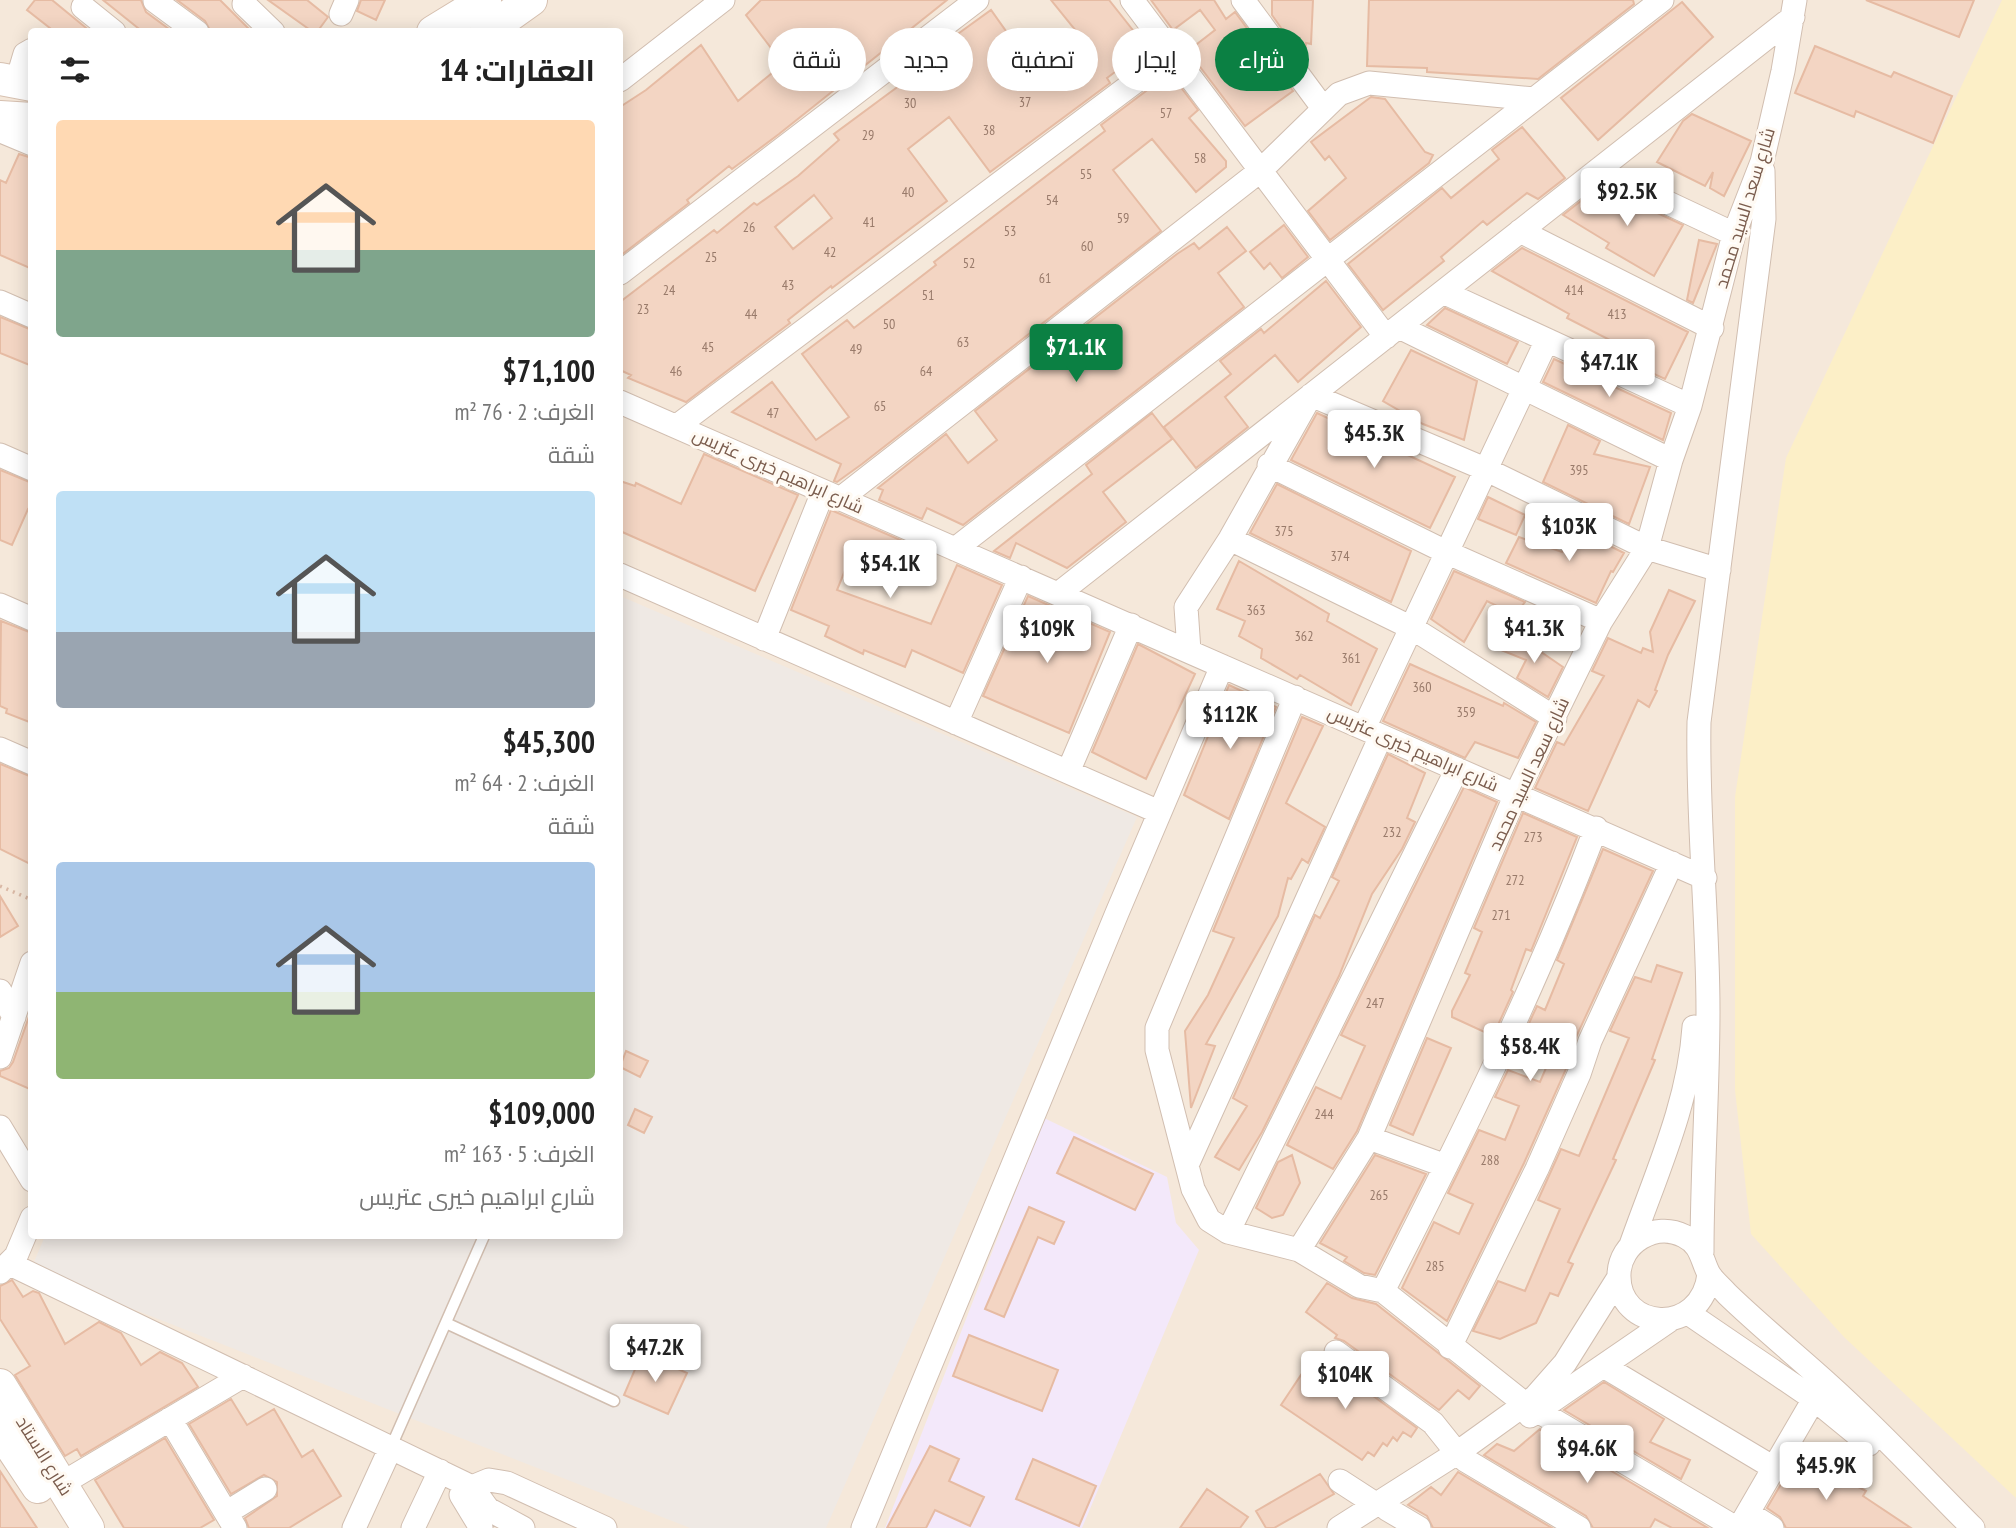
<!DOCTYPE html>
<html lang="ar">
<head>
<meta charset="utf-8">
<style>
  :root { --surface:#fff; --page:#f2f2f2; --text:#222; --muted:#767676; --accent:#0b8043 }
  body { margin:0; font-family:"PT Sans Narrow",Cairo,sans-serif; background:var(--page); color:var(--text); direction:rtl; height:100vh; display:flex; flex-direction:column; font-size:26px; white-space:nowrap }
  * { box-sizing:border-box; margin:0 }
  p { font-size:23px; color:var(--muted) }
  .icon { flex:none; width:38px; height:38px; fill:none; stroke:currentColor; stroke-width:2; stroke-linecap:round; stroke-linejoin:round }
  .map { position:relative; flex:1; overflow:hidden; direction:ltr }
  .sheet { position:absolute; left:28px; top:28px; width:595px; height:1211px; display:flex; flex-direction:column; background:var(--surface); border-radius:7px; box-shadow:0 4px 18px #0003; direction:rtl }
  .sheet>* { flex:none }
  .guide { position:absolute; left:644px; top:28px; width:665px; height:63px; direction:rtl; display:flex; gap:14px }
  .price { position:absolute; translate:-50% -60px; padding:0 16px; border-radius:7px; background:#fff; color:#222; font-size:23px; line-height:46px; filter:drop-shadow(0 2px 4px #0008) }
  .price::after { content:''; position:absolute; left:50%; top:42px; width:21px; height:16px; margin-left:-10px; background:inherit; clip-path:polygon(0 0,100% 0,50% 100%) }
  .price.active { background:var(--accent); color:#fff }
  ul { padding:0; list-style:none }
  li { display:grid; align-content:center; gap:14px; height:371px; padding:0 28px }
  li span { display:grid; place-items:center; height:217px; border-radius:7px; color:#555 }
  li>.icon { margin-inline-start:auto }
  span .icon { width:126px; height:126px; fill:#fffc; stroke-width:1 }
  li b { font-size:30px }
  h2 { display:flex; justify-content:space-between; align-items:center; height:84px; padding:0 28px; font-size:30px }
  .tag { padding:0 24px; border-radius:32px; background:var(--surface); box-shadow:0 4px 18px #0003; font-size:24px; line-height:63px }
  .tag.active { background:var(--accent); color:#fff }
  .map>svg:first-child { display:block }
</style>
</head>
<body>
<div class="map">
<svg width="2016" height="1528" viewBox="0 0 2016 1528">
  <rect width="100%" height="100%" fill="#fdf6ec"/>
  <!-- residential -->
  <path fill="#f5e8da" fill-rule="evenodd" d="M0,0H2016V1528H0ZM32,32H620V1236H32Z"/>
  <!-- industrial -->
  <path fill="#efe9e4" d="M620,596L1137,817L826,1528H690L31,1269L45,1236H620Z"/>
  <!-- education -->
  <path fill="#f3e8fa" d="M1044,1118L1167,1177L1176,1223L1199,1250L1082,1528H885Z"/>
  <!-- sand -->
  <path fill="#fcefc7" d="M2002,0H2016V1498L1844,1337L1751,1234L1735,1090V797L1786,458Z"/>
  <!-- building -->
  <path fill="#f3d5c3" stroke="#e6bba3" stroke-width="2" fill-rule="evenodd" d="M35,0H52L91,32H55L27,10Z
    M103,0H141L146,12L173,32H143Z
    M177,0H220L252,32H211L205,21Z
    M268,0H307L328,17L317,32H313Z
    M361,0H385L376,20L357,11Z
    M761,0H947L779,134L732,169L729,166L687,200L689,203L620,256V107L646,90L701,45L738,101L783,64L746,15Z
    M1051,0H1109L1147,48L1107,78L1110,83L990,172L949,117L908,149L947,201L832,288L831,286L788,320L790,323L686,402L628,378L631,375L620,370V302L714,230L717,233L754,203L757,205L798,176L839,140L834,134L919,71L955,36L991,10L1035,72L1081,37ZM814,195L832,218L793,249L775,227Z
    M1151,0H1214L1226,19L1235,12L1293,91L1245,126L1188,51L1215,30L1200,10L1173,30Z
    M1272,0H1313L1311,44L1306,43L1305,50L1296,49L1272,15Z
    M1369,0H1633L1634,4L1538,79L1427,72V68L1367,66Z
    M1866,0H1974L1959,37Z
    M1682,2L1713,37L1598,140L1561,98Z
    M1815,46L1891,77L1894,72L1952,96L1933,143L1856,111L1854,117L1795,93Z
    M1170,73L1198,110L1189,118L1226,161V167L1196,192L1152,139L1113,170L1161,231L862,464L837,482L834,481L841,464L732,412L772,382L816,440L849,417L802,354L847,320L854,328L896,296L936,265L934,262L1105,131L1101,125Z
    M1371,97L1385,99L1425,152L1433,155L1429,163L1330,240L1308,211L1346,178L1329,156L1325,160L1311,142Z
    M1692,114L1751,141L1724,196L1710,188L1713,172L1705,186L1657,162L1683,121Z
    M1522,127L1565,178L1538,199L1527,193L1487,225L1483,221L1441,257L1444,261L1383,310L1348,264L1442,188L1451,198L1499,159L1492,150Z
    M19,154L32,158V269L0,255V180L6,183Z
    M1600,186L1683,225L1654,276L1606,248L1609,243L1563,215Z
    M1284,225L1308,257L1282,278L1270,263L1264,269L1250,252Z
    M1227,227L1246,251L1218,273L1244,307L963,525L927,508L922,519L879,500L883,490L878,488L946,434L968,463L997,440L975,411L1177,254L1194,243L1199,249Z
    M1699,240L1717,244L1693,303L1687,300Z
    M1522,248L1688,332L1665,379L1608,353L1610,340L1567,318L1569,314L1492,271Z
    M1326,281L1361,327L1298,382L1275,355L1225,397L1248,427L1196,468L1164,427L1231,374L1220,361L1261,329L1264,333Z
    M1445,308L1518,342L1507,364L1427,325Z
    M0,317L32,330V366L0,353Z
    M1411,350L1477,381L1464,440L1423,424L1383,401Z
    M1554,359L1671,413L1663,440L1543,382Z
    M1152,413L1172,439L1103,492L1126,522L1067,568L1016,543L1010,558L994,551L1092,474L1086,465Z
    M1317,413L1455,477L1430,528L1291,460Z
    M1568,425L1600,441L1594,454L1650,467L1629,524L1543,482Z
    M704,454L798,495L755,591L620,531V481L635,486L636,483L681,504Z
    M0,470L32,483V510L28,509L12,545L0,540Z
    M1277,484L1411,551L1391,602L1250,533Z
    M1488,497L1525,515L1516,535L1478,519Z
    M831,510L912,545L901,573L867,567L852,553L837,590L931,624L957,565L1002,585L963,673L912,650L905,667L864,650L863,654L825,636L829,626L791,610Z
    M1572,527L1624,553L1613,572L1611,571L1596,603L1506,563L1519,537L1562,552Z
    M1239,561L1329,614L1327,621L1377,649L1351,705L1300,675L1297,679L1261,658L1262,649L1239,636L1245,621L1217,609Z
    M1454,571L1525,602L1515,615L1487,601L1464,642L1431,619Z
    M1669,590L1695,601L1668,655L1655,690L1657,691L1649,707L1638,700L1588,811L1535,788L1557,742L1564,745L1604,676L1592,671L1608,638L1641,653L1643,648L1653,652L1650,632Z
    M1028,596L1110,632L1069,733L983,696Z
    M1,621L32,633V723L6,713L7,709L0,706Z
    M1512,632L1563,667L1548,697L1517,678L1526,660L1501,650Z
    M1138,644L1195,674L1146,779L1092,752Z
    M1410,664L1503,706L1504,703L1536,722L1518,758L1475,742L1465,758L1383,721Z
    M1229,685L1276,707L1229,819L1184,795Z
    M1302,717L1323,726L1286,803L1325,827L1308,863L1302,859L1291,879L1288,878L1278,916L1206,1044L1215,1046L1191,1108L1185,1031L1208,995L1234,938L1213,931Z
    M1388,754L1425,773L1407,818L1415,822L1402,849L1372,894L1339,976L1262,1132L1239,1170L1215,1157L1247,1106L1233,1098L1315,915L1320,918L1339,881L1332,877Z
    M0,764L32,777V865L0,849Z
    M1464,787L1497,802L1357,1131L1333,1169L1287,1145L1316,1087L1341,1099L1365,1046L1341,1035Z
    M1523,813L1577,837L1531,951L1526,949L1511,990L1513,992L1493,1036L1452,1017V1011L1470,975L1465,973L1482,932L1474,928Z
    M1603,849L1653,871L1577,1035L1566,1069L1524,1163L1447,1321L1402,1288L1434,1222L1459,1234L1473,1204L1448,1193L1479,1130L1505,1140L1519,1106L1495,1097L1508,1070L1540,1082L1549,1061L1518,1047L1537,1006L1545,1010L1564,964L1557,960Z
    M0,896L18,926L0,937Z
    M1657,965L1682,973L1652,1059L1655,1060L1613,1159L1616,1160L1568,1262L1573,1264L1558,1296L1550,1293L1536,1323L1500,1339L1473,1331L1498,1281L1525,1291L1560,1209L1538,1200L1561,1149L1579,1156L1629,1038L1610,1031L1635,977L1651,982Z
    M32,1008V1090L0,1076V1071L9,1068L13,1062Z
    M1427,1038L1451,1048L1413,1135L1390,1125Z
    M626,1051L648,1061L640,1077L620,1067Z
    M635,1109L652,1117L644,1133L628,1125Z
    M1074,1137L1153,1174L1135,1210L1057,1173Z
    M1292,1155L1300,1183L1283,1215L1272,1218L1256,1208L1278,1162Z
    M1375,1155L1426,1174L1375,1275L1364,1273L1344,1261L1347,1257L1320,1243Z
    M1029,1207L1064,1222L1054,1244L1038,1237L1004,1317L985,1309Z
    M12,1280L23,1297L33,1291L39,1293L65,1344L99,1322L121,1333L141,1365L160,1352L182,1363L198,1387L81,1456L77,1449L65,1456L15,1375L30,1366L0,1319V1286Z
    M1327,1283L1352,1298L1376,1304L1480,1386L1469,1399L1458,1390L1439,1410L1344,1341L1335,1338L1337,1335L1306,1312Z
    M969,1335L1058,1370L1042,1411L953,1376Z
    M642,1353L687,1373L668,1414L624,1395Z
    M1323,1356L1328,1363L1417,1428L1411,1437L1403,1432L1397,1441L1393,1437L1387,1446L1383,1443L1374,1456L1368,1452L1362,1460L1281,1405L1303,1372L1309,1376Z
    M1604,1382L1664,1419L1650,1442L1690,1460L1681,1479L1564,1410Z
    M231,1399L247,1425L274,1409L302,1457L313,1450L341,1496L289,1528H249L245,1518L277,1496V1482L264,1475L231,1494L189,1424Z
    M1540,1429L1708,1528H1672L1655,1519L1650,1528H1593L1586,1516L1484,1455L1497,1444L1514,1451Z
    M165,1438L214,1520L200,1528H124L95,1480Z
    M930,1446L959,1459L949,1481L984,1497L970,1526L935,1510L926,1528H887Z
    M1798,1455L1866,1491L1863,1496L1911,1528H1786L1780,1517L1767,1508Z
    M1033,1459L1096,1486L1079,1526L1016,1499Z
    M0,1471L37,1528H0Z
    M1458,1472L1552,1528H1433L1427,1516L1408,1505L1431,1487L1441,1495Z
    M1320,1474L1334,1494L1274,1528H1266L1256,1511Z
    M1207,1489L1248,1517L1240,1528H1180Z"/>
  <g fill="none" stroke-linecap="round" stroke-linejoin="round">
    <defs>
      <path id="service" d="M446,1323L614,1401
        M391,1447L484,1236"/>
      <path id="minor" d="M1132,0L1386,337
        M1243,0L1323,108
        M155,1L197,32
        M244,4L273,32
        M83,7L114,32
        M341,14L347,0
        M620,80L723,0
        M17,81L25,54L32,50
        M1,131L32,144
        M1598,170L1734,234
        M1520,231L1712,328
        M620,273L977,0
        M1443,292L1690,406
        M0,302L32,316
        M1399,327L1671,460
        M620,402L1705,878
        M677,426L1172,54
        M0,455L32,469
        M1269,465L1446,552L1601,621
        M840,499L1260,171L1339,94L1369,83L1534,99
        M1230,539L1412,628L1555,718
        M955,549L1662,0
        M620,575L1159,812
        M1058,594L1793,17
        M0,605L32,619
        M764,639L823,492
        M1189,651L1186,607L1230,539L1311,395L1485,469L1647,548L1719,570
        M1295,697L1157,1028V1050L1193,1189L1209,1220L1228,1232L1299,1250L1359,1286L1383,1291L1525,1404
        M956,723L1021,577
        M1364,728L1547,340
        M0,749L32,763
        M1068,772L1131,625
        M0,991L14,1017
        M0,1057L32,963
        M0,1127L32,1180
        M1369,1138L1446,1166
        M1187,1165L1381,736
        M1228,1232L1457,769
        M1631,1245C1656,1174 1689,1103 1694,1027
        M1299,1250L1369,1138L1516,794L1601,621L1647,548L1671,460L1690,406L1734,234L1762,162L1783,71L1795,0
        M1702,1252C1702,1172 1708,1091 1708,1011C1708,915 1697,819 1699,722L1764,219L1763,171
        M10,1264L472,1487L488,1509L523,1528
        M0,1272L16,1256L32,1218
        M1709,1274C1702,1337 1617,1332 1619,1274C1620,1243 1655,1221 1684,1236C1702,1245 1701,1259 1709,1274C1713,1281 1722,1288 1727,1294C1760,1326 1796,1355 1830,1386C1880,1431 1926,1481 1973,1528
        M1383,1291C1460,1140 1536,987 1596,828
        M1688,1313L1814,1399L1869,1444
        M1450,1347L1537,1169L1579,1074L1590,1041L1672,863
        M1336,1352L1433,1423L1457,1453
        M1605,1367L1774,1468
        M1538,1411L1736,1528
        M1530,1416L1670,1320
        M170,1419L235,1528
        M1465,1460L1579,1528
        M1340,1481L1377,1505
        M61,1484L243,1376
        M472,1487L489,1480L507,1483L605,1528
        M461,1495L481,1528
        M1387,1509L1419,1528
        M226,1513L265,1489
        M1748,1513L1772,1528
        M354,1528L391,1447
        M413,1528L440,1471
        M863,1528L1117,913L1222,666
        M1339,1528L1457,1453L1535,1397L1565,1363L1619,1277
        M1739,1528L1814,1399"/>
      <path id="secondary" d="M433,32L485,0
        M486,32L531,0
        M0,79L32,85
        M0,117L32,119
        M0,1385L88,1528
        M0,1430L38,1487"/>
    </defs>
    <!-- service casing -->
    <use href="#service" stroke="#d1beb0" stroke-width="13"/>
    <!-- minor casing -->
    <use href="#minor" stroke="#d1beb0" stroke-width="25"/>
    <!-- secondary casing -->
    <use href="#secondary" stroke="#d6c0b0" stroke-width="34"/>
    <!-- path -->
    <path stroke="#d9b8a5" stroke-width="3.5" stroke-dasharray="2 5" stroke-linecap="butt" d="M0,886L32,900"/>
    <!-- service -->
    <use href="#service" stroke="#fff" stroke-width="10"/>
    <!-- minor -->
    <use href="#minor" stroke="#fff" stroke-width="23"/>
    <!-- secondary -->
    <use href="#secondary" stroke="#fff" stroke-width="32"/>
  </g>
  <g text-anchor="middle" stroke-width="6" stroke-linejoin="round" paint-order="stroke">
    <!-- number labels -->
    <g font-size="14" fill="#987a6a">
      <text x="1025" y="107">37</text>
      <text x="910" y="108">30</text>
      <text x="1166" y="118">57</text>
      <text x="989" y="135">38</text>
      <text x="868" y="140">29</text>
      <text x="1200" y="163">58</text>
      <text x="1086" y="179">55</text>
      <text x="908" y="197">40</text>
      <text x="1052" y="205">54</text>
      <text x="1123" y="223">59</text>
      <text x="869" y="227">41</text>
      <text x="749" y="232">26</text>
      <text x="1010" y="236">53</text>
      <text x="1087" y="251">60</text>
      <text x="830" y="257">42</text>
      <text x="711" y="262">25</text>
      <text x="969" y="268">52</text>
      <text x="1045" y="283">61</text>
      <text x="788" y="290">43</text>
      <text x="669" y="295">24</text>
      <text x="1574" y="295">414</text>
      <text x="928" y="300">51</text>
      <text x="643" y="314">23</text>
      <text x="751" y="319">44</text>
      <text x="1617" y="319">413</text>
      <text x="889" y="329">50</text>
      <text x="963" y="347">63</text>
      <text x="708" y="352">45</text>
      <text x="856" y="354">49</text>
      <text x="676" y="376">46</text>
      <text x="926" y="376">64</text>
      <text x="880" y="411">65</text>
      <text x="773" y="418">47</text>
      <text x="1579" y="475">395</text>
      <text x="1284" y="536">375</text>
      <text x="1340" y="561">374</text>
      <text x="1256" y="615">363</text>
      <text x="1304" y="641">362</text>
      <text x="1351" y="663">361</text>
      <text x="1422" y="692">360</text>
      <text x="1466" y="717">359</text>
      <text x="1392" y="837">232</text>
      <text x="1533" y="842">273</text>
      <text x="1515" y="885">272</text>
      <text x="1501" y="920">271</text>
      <text x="1375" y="1008">247</text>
      <text x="1324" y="1119">244</text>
      <text x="1490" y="1165">288</text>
      <text x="1379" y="1200">265</text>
      <text x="1435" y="1271">285</text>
    </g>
    <!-- street labels -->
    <g font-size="18" fill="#7a5c4d" stroke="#fffaf3">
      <text transform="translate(1745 208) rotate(-73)" y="6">شارع سعد السيد محمد</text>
      <text transform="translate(778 471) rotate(24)" y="6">شارع ابراهيم خيرى عتريس</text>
      <text transform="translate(1413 749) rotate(24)" y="6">شارع ابراهيم خيرى عتريس</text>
      <text transform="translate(1529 774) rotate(-65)" y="6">شارع سعد السيد محمد</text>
      <text transform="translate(44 1456) rotate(58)" y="6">شارع الاستاد</text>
    </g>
  </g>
</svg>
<b class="price" style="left:1627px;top:228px">$92.5K</b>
<b class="price active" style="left:1076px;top:384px">$71.1K</b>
<b class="price" style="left:1609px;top:399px">$47.1K</b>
<b class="price" style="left:1374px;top:470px">$45.3K</b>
<b class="price" style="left:1569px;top:563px">$103K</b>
<b class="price" style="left:890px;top:600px">$54.1K</b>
<b class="price" style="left:1047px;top:665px">$109K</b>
<b class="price" style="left:1534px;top:665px">$41.3K</b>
<b class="price" style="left:1230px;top:751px">$112K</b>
<b class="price" style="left:1530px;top:1083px">$58.4K</b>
<b class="price" style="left:655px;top:1384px">$47.2K</b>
<b class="price" style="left:1345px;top:1411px">$104K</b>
<b class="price" style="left:1587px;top:1485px">$94.6K</b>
<b class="price" style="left:1826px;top:1502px">$45.9K</b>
<div class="guide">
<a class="tag active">شراء</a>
<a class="tag">إيجار</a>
<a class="tag">تصفية</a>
<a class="tag">جديد</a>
<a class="tag">شقة</a>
</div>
<section class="sheet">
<h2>العقارات: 14<svg class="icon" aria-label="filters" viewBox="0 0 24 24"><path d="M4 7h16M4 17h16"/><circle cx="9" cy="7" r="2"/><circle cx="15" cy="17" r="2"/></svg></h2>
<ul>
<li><span style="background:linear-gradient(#ffd9b3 60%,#7fa58c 0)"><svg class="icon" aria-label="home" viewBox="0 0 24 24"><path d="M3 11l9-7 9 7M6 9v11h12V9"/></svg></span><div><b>$71,100</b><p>الغرف: 2 · 76 m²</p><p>شقة</p></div></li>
<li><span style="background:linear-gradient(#bfe0f5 65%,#9aa5b1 0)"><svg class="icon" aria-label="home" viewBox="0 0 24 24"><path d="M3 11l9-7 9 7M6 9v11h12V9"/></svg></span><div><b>$45,300</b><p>الغرف: 2 · 64 m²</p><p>شقة</p></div></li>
<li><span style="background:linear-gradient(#a9c7e8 60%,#8fb573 0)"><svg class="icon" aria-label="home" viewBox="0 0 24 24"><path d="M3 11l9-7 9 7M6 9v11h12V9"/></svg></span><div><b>$109,000</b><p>الغرف: 5 · 163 m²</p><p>شارع ابراهيم خيرى عتريس</p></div></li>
</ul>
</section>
</div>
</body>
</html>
